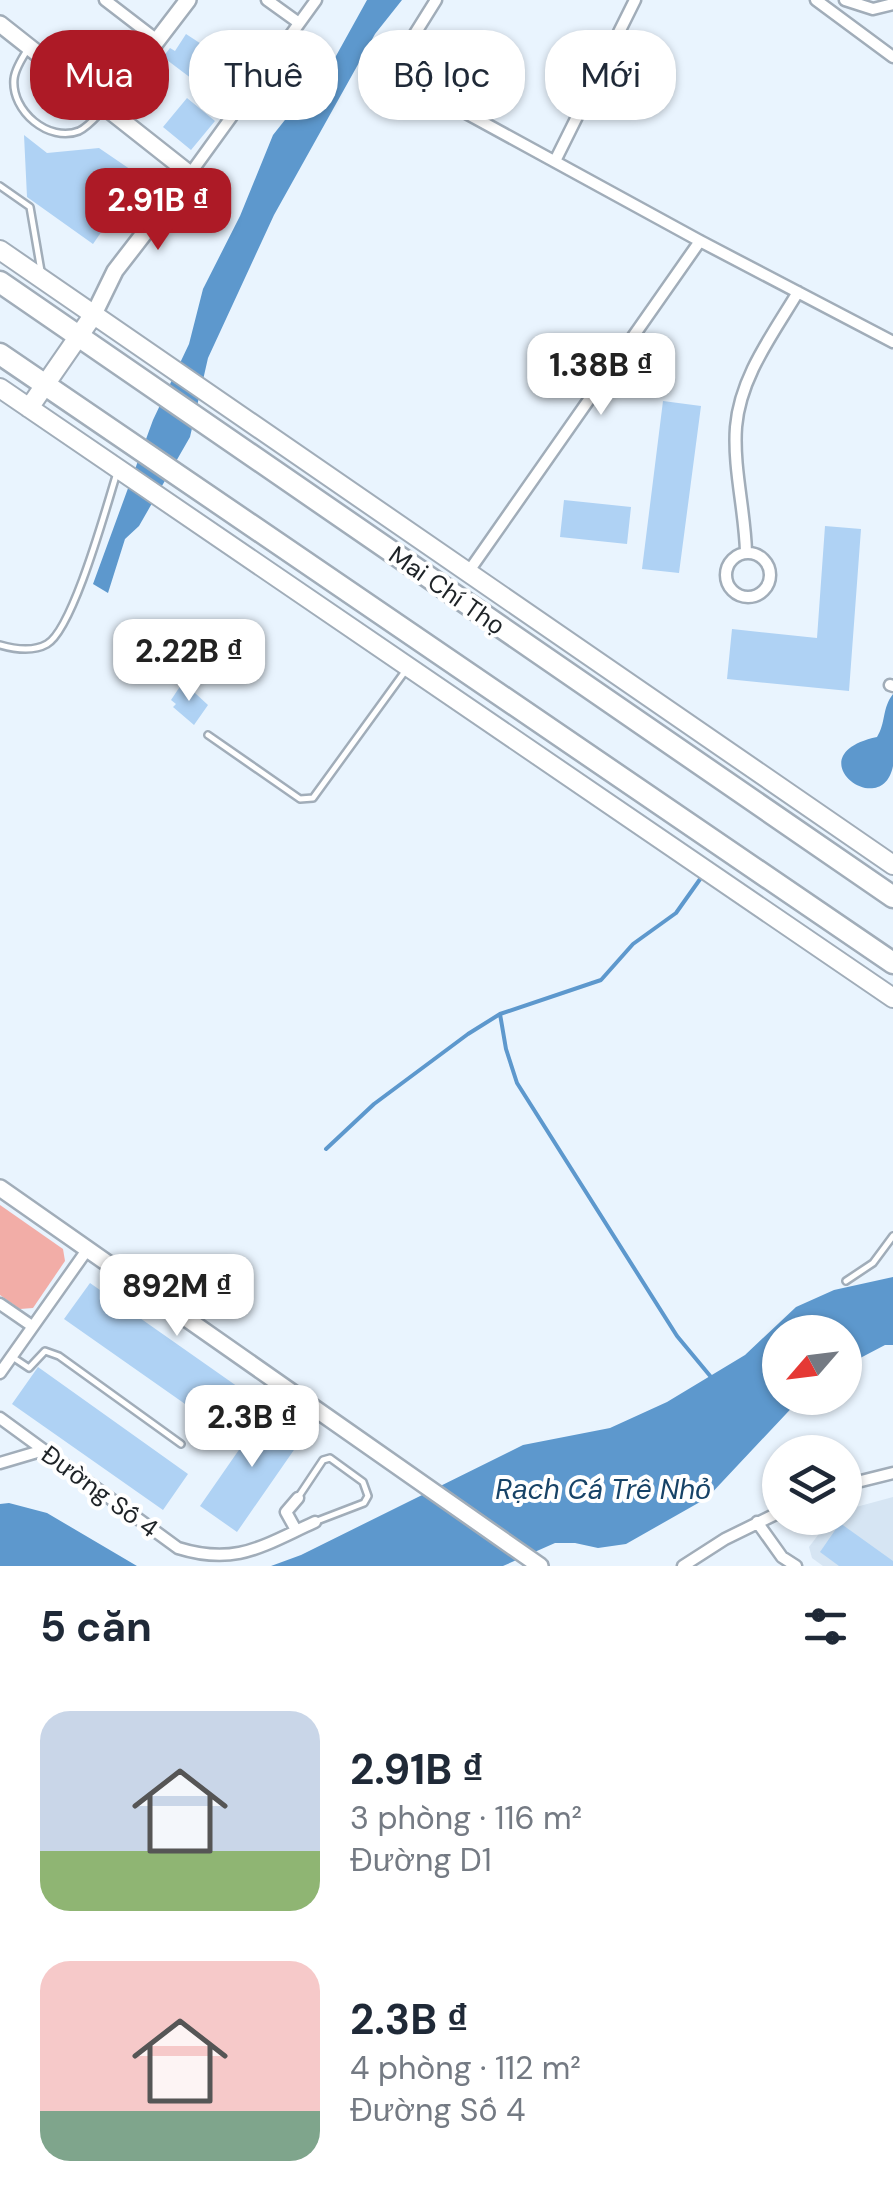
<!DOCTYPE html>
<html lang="vi">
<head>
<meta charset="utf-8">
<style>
  :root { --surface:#fff; --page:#f6f6f7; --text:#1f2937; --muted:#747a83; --accent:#ad1a26 }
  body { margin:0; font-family:"DM Sans",sans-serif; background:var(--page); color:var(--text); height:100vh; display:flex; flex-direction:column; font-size:38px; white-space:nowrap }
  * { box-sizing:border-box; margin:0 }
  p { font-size:32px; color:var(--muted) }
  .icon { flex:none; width:55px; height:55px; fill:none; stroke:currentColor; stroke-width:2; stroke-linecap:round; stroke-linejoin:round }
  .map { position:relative; height:1566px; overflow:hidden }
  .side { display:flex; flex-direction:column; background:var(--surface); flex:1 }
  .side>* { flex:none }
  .banner { position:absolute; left:30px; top:30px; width:835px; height:90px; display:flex; gap:20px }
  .needle { width:65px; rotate:242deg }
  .tools { position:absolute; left:762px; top:1315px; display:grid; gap:20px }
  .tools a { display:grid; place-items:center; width:100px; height:100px; border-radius:50%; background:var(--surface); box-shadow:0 2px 8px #0004; font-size:50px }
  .price { position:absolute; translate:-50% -85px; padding:0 22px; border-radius:20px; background:#fff; color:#222; font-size:32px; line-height:65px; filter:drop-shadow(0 2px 5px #0008) }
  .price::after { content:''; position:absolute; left:50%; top:60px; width:30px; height:22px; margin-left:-15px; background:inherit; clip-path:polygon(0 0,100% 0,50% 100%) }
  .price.on { background:var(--accent); color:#fff }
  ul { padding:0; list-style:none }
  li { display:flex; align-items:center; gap:30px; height:250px; padding:0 40px }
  li span { display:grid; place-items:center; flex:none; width:280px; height:200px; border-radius:30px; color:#555 }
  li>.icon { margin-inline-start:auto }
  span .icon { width:120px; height:120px; fill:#fffc; stroke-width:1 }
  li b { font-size:42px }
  h2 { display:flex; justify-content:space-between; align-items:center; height:120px; padding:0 40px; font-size:42px }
  .pill { padding:0 35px; border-radius:40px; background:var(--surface); box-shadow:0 2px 8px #0004; font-size:35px; line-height:90px }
  .pill.on { background:var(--accent); color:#fff }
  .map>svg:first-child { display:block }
</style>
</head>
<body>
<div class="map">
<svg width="893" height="1566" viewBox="0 0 893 1566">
  <rect width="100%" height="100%" fill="#e9f4fe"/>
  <!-- built -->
  <path fill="#d6e5f3" d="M893,1497V1566H823L812,1558L809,1547L831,1518H845V1510Z"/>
  <!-- green -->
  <path fill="#f2ada7" d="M0,1205L63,1249L65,1261L33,1308L20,1309L0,1295Z"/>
  <!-- water -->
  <path fill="#5d98cd" d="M367,0H402L375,34L274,215L208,358L190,437L139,526L125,539L108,593L93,584L153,420L189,344L203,289L240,216L273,135L296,106L321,83Z
    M893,694C893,717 893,744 893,766C882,823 793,755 877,737C886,723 882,708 893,694Z
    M893,1277V1345H885L845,1366V1332H780V1398H801L707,1498L626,1544L598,1548L575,1543H555L503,1566H271L301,1555L523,1445L610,1428L667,1402L745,1355L796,1307L834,1290Z
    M9,1503L47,1513L137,1566H0V1504Z"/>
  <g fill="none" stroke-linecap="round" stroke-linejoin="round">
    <!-- stream -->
    <path stroke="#5d98cd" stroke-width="4" d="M500,1014L506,1049L517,1083L677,1336L711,1377
      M326,1149L374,1104L468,1034L500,1014L601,980L633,944L676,913L703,875"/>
  </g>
  <!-- building -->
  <path fill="#afd2f4" d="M186,34L212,51L199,71L223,88L216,97L163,57L170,48L175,51Z
    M187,98L215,121L191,150L163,127Z
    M24,135L47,153L99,148L140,176L93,244L27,197Z
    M663,401L701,406L679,573L642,569Z
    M564,500L631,507L627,544L560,537Z
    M825,526L861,529L849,691L727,679L732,629L817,638Z
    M183,682L208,705L194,725L173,707L176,704L171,700Z
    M90,1283L241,1389L215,1425L64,1319Z
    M38,1367L188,1474L163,1510L12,1404Z
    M268,1408L305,1434L237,1532L200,1506Z
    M840,1523L893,1561V1566H839L820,1552Z"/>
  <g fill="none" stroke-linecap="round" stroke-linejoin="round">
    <defs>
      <path id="lane" d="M28,49C22,58 15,69 14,79C11,111 49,143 79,131C88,127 97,116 104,109
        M0,186L30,207L41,271
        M0,645C14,649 33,652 47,644C73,629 106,508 116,476
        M208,735L300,799L313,798L406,670
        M846,1281L873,1263L893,1236
        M14,1358L29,1368L45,1351L59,1356L181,1444
        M299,1496L323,1460L330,1458L363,1482L368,1496L364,1503L317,1521"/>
      <path id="street" d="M105,0L157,40
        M267,0L299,23
        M436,0L391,72L700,241L893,342
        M816,0L893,57
        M845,0L873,9L893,4
        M555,161L635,0
        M190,174L316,0
        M746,552C745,511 733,468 736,427C740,377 773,334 798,292
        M726 575a22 22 0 1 1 44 0a22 22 0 1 1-44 0Z
        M469,571L700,241
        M890,685L893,686
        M0,1304L32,1326
        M0,1373L87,1250
        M0,1418L178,1548C236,1566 262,1546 315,1522
        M0,1463L44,1450
        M845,1485L893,1473
        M757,1522L782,1557L796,1566
        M296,1530L286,1512L298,1498
        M683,1566L725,1539L780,1512"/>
      <path id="secondary" d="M0,24L190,174L115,271L94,314
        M107,106L188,0
        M0,1188L540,1566"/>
      <path id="primary" d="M0,250L893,865
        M0,388L893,998
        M29,408L94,314"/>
      <path id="highway" d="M0,282L893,897
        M0,354L893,963"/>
    </defs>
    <!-- lane casing -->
    <use href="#lane" stroke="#a1adb9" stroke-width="10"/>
    <!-- street casing -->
    <use href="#street" stroke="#a1adb9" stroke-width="15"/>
    <!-- secondary casing -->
    <use href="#secondary" stroke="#a1adb9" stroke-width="20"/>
    <!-- primary casing -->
    <use href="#primary" stroke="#a1adb9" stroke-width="22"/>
    <!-- highway casing -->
    <use href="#highway" stroke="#a1adb9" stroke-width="25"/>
    <!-- lane -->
    <use href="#lane" stroke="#fff" stroke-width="5"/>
    <!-- street -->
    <use href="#street" stroke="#fff" stroke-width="10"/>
    <!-- secondary -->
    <use href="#secondary" stroke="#fff" stroke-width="15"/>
    <!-- primary -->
    <use href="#primary" stroke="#fff" stroke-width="18"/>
    <!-- highway -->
    <use href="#highway" stroke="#fff" stroke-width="20"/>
  </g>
  <g text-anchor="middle" stroke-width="8" stroke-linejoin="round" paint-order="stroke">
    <!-- street labels -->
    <g font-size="25" fill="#1e2327" stroke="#fff">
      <text transform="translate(447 590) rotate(35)" y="9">Mai Chí Thọ</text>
      <text transform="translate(100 1491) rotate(36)" y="9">Đường Số 4</text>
    </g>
    <!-- water labels -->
    <g font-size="28" font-style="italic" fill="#174367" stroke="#fff">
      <text x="603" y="1499">Rạch Cá Trê Nhỏ</text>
    </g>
  </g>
</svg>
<div class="tools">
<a><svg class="needle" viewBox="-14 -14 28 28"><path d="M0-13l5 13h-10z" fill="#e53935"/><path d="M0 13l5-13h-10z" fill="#747a83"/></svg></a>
<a><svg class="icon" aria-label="layers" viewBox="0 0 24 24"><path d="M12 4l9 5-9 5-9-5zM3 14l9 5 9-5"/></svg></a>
</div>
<b class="price on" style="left:158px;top:253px">2.91B ₫</b>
<b class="price" style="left:601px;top:418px">1.38B ₫</b>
<b class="price" style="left:189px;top:704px">2.22B ₫</b>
<b class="price" style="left:177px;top:1339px">892M ₫</b>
<b class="price" style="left:252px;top:1470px">2.3B ₫</b>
<div class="banner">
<a class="pill on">Mua</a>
<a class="pill">Thuê</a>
<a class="pill">Bộ lọc</a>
<a class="pill">Mới</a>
</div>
</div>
<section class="side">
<h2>5 căn<svg class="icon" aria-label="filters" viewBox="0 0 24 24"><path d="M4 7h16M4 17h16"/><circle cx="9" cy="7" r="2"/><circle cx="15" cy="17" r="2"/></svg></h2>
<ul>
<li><span style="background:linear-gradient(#c9d6e8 70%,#8fb573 0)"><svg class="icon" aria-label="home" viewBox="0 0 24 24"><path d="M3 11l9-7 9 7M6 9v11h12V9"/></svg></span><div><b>2.91B ₫</b><p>3 phòng · 116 m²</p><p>Đường D1</p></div></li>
<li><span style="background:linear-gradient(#f6c9c9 75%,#7fa58c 0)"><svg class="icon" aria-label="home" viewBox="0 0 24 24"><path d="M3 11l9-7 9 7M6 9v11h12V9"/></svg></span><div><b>2.3B ₫</b><p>4 phòng · 112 m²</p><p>Đường Số 4</p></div></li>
</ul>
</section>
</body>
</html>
